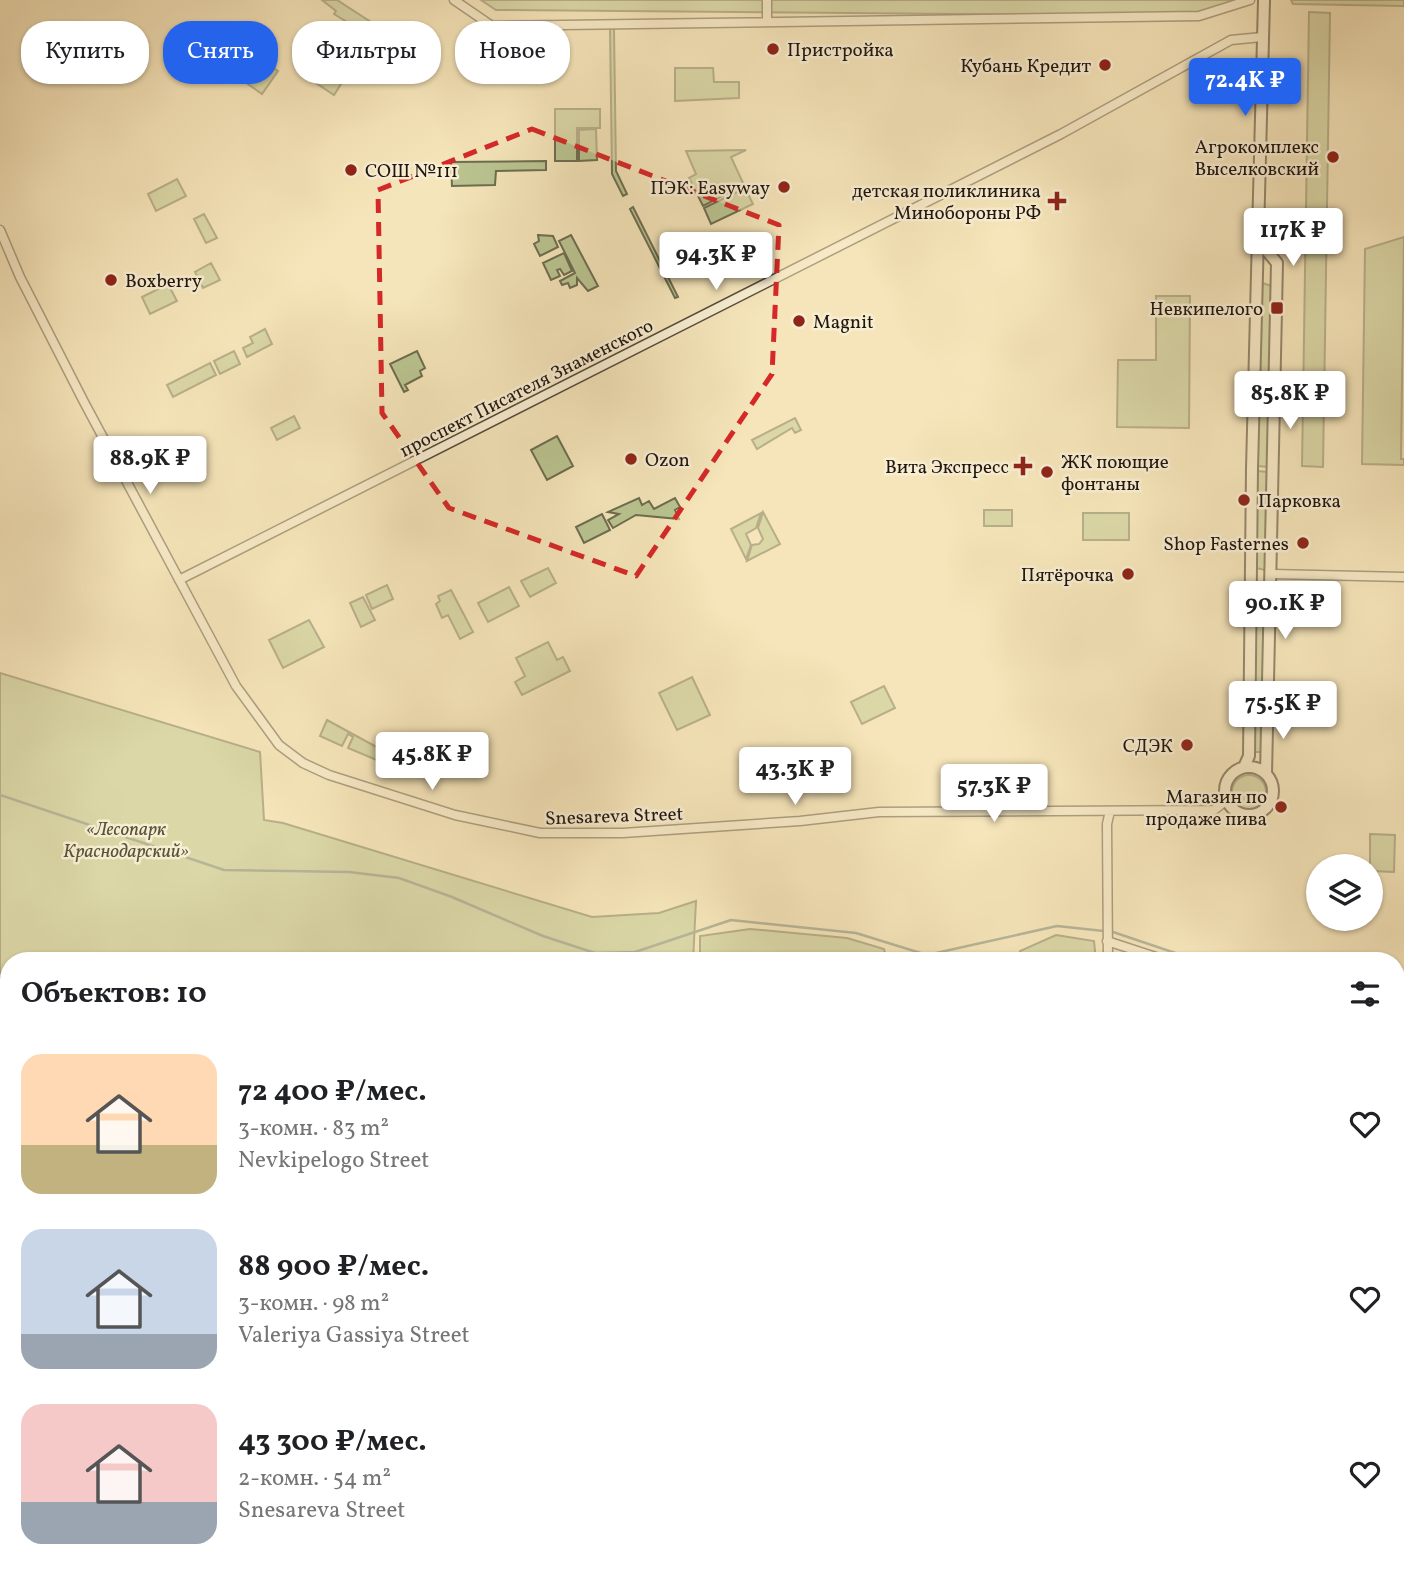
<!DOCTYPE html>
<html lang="ru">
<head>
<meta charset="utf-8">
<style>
  :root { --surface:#fff; --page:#f6f6f6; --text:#202124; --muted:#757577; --accent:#2563eb }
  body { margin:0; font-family:Vollkorn,serif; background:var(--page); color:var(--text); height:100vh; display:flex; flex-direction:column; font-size:26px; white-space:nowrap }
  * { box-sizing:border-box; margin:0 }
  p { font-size:23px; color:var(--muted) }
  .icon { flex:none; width:38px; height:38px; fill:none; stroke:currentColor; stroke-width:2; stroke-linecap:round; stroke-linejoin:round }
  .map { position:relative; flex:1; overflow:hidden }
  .panel { position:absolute; left:0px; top:952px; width:1405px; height:625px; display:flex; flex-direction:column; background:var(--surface); border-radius:28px 28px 0 0; box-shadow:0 2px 5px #0004 }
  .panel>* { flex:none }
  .banner { position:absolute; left:21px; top:21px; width:700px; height:63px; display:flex; gap:14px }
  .tools { position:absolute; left:1306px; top:854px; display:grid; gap:14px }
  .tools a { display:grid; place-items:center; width:77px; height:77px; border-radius:50%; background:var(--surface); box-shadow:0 2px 5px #0004; font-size:35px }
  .price { position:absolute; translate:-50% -60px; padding:0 16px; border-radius:7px; background:#fff; color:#222; font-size:23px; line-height:46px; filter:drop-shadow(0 2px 4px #0008) }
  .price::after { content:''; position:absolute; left:50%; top:42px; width:21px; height:16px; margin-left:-10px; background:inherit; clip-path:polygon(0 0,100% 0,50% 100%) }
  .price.active { background:var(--accent); color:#fff }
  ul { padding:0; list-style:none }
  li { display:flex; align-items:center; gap:21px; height:175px; padding:0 21px }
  li span { display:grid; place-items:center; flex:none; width:196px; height:140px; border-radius:21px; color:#555 }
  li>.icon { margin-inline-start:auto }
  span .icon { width:84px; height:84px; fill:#fffc; stroke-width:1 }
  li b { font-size:30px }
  h2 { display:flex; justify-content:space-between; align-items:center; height:84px; padding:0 21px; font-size:30px }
  .pill { padding:0 24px; border-radius:28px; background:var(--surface); box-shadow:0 2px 5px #0004; font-size:24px; line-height:63px }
  .pill.active { background:var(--accent); color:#fff }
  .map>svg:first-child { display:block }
</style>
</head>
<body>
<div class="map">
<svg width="1404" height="1576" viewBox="0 0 1404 1576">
  <rect width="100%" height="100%" fill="#f5e5ba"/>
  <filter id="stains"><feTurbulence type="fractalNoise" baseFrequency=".00286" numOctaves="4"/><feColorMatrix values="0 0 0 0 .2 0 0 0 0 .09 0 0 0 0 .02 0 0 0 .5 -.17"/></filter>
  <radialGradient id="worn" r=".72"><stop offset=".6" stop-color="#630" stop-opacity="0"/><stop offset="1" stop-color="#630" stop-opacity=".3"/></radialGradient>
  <!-- green -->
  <path fill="#bac591" stroke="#6d6d50" stroke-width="2" d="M322,0H337L374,24L373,38L334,14L336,11Z
    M481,0H1240L1186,16L496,10Z
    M1291,0H1404V6L1293,4Z
    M1309,12L1330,13L1323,467L1302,466Z
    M610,28H614L616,171L627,194L623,196L612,174Z
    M333,29L374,55L358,80L317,55Z
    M85,30L107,41L129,44L110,77L51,76L50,47Z
    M315,57L346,76L334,95L304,75Z
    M260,59L278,71L262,94L245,82Z
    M675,68H713L714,82H739V98L675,101Z
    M555,109H600V128H577V161H555Z
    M596,129L597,160L579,161V130Z
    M746,150L731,157L744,185L703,206L689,178L696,174L686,151Z
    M546,161V170L496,171L495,185L452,186L451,162Z
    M177,179L186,196L156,211L148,194Z
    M745,188L753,204L711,224L704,208Z
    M633,207L678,297L675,298L630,209Z
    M204,214L217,238L206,243L194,219Z
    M538,235L553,236L558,247L540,256L534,244L539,241Z
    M571,235L598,286L588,291L577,278V285L570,288L568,283L562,285L560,281L575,273L559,241Z
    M1404,237L1401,459H1404V465L1362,464L1365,249Z
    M564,253L572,271L564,275L560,269L557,270L560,276L551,280L543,263Z
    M211,263L220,280L203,288L195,272Z
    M1262,283L1272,286L1269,467L1257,466Z
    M168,284L177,301L150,314L142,297Z
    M1156,296H1190L1189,428L1117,427L1118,360H1156Z
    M265,329L272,344L247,357L243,348L253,343L250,337Z
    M234,351L240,364L220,374L214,361Z
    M417,351L425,368L420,371L422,376L405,385L408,390L404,392L390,364Z
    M210,363L216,375L173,397L167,385Z
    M294,416L300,428L277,440L271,428Z
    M795,418L801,430L795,433L792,428L757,449L752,440Z
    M557,436L573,466L547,480L531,450Z
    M1257,471L1268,472L1265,570L1256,568Z
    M639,498L642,505L649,501L654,509L675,498L680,507L675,510L679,519L636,515L613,528L608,520L619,514L608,512Z
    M984,510H1012V526H984Z
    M763,512L780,544L747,561L752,545L759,544L763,539L758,528Z
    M761,513L756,528L746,534L751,545L746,559L731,529Z
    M1083,513H1129V540H1083Z
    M602,514L610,530L584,543L576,527Z
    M548,568L556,583L530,597L521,581Z
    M1265,584L1264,752H1253L1256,586Z
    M387,585L393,599L372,609L366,595Z
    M509,587L519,606L488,622L478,603Z
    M451,590L473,632L460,639L448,615L442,618L436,604L440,601L438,596Z
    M363,597L375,620L361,627L350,603Z
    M309,620L324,647L283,668L269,640Z
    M548,642L557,660L563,657L570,671L522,695L515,682L525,676L516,658Z
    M0,673L260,752L264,820L283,823L592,917L659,913L696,901L693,961H9V1568H617L607,1576H0Z
    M692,677L710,715L677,730L659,693Z
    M884,686L895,708L862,724L851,702Z
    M327,720L395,757L391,766L348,748L353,737L348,734L342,746L320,736Z
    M1232 792a17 17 0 1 1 34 0a17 17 0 1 1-34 0Z
    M1370,834L1395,835L1394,872L1370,871Z
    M750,929L847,938L884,949L887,961H700V936Z
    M1056,935L1094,941L1096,961H1022L1020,951Z"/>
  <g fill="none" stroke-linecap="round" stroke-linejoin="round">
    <!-- stream -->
    <path stroke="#6a7b70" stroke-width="2.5" d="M0,795L224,870L349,872L399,878L452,897L543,936L595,953L635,952L731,920L856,933L927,955L1057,926L1113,932L1199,961
      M1396,1024L1404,1026"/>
    <defs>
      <path id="street" d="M454,0L492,26L1199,16L1250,0
        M767,0V20
        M0,230L20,277L84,402L236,686L279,745L303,763L329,775L455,815L540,833H623L800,821L879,812L1214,810L1227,800
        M1272,574L1404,577
        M179,580L1061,134L1231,40L1262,37
        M1107,941L1168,961
        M1108,961L1107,824L1110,811
        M1396,1032L1404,1035
        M1218,1568L1219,1576"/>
      <path id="secondary" d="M1258,240L1277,263L1266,774
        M1225 791a24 24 0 1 1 48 0a24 24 0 1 1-48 0Z
        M1244,767L1249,756L1252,469L1264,0"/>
    </defs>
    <!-- street casing -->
    <use href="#street" stroke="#55493a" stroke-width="11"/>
    <!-- secondary casing -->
    <use href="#secondary" stroke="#20150f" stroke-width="14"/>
    <!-- street -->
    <use href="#street" stroke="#f8eed2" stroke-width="8"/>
    <!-- secondary -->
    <use href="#secondary" stroke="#f8eed2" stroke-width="10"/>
  </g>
  <!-- marked area -->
  <path d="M0 0H1404V1576H0ZM532,129L779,225L772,374L636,576L449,508L382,413L378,190Z" fill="#f5e5ba" fill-opacity=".55" fill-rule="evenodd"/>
  <path fill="none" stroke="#d62828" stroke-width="5" stroke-dasharray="14 9" stroke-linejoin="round" d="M532,129L779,225L772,374L636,576L449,508L382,413L378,190Z"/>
  <!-- markers -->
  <g fill="#8f2418" stroke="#f8eed2" stroke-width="2.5">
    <circle cx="773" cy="49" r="7"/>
    <circle cx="1105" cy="65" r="7"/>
    <circle cx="1333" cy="157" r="7"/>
    <circle cx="351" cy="170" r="7"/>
    <circle cx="784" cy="187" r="7"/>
    <path d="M1053.5 190.5h7v7h7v7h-7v7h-7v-7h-7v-7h7z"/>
    <circle cx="111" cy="280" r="7"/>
    <rect x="1270" y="301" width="14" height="14" rx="3.5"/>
    <circle cx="799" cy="321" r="7"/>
    <circle cx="631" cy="459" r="7"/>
    <path d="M1019.5 455.5h7v7h7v7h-7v7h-7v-7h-7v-7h7z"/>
    <circle cx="1047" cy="472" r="7"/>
    <circle cx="1244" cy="500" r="7"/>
    <circle cx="1303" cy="543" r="7"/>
    <circle cx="1128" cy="574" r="7"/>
    <circle cx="1187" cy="745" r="7"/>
    <circle cx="1281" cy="807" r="7"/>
  </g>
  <g text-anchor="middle" stroke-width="5" stroke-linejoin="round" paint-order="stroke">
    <!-- poi labels -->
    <g font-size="19" fill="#20150f" stroke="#f8eed2" text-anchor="end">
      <text x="787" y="56" text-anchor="start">Пристройка</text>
      <text x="1091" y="72">Кубань Кредит</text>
      <text x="1319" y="153">Агрокомплекс<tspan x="1319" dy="22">Выселковский</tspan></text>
      <text x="365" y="177" text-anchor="start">СОШ №111</text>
      <text x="770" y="194">ПЭК: Easyway</text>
      <text x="1041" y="197">детская поликлиника<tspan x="1041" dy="22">Минобороны РФ</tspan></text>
      <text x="125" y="287" text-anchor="start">Boxberry</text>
      <text x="1263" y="315">Невкипелого</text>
      <text x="813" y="328" text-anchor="start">Magnit</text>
      <text x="645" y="466" text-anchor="start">Ozon</text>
      <text x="1061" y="468" text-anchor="start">ЖК поющие<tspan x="1061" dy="22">фонтаны</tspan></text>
      <text x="1009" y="473">Вита Экспресс</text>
      <text x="1258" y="507" text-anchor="start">Парковка</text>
      <text x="1289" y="550">Shop Fasternes</text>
      <text x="1114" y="581">Пятёрочка</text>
      <text x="1173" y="752">СДЭК</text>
      <text x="1267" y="803">Магазин по<tspan x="1267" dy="22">продаже пива</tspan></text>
    </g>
    <!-- street labels -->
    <g font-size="19" fill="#20150f" stroke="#f8eed2">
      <text transform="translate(526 387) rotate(-27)" y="7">проспект Писателя Знаменского</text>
      <text transform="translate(614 815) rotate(-2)" y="7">Snesareva Street</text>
    </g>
    <!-- park labels -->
    <g font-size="19" font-style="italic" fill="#56533c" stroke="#f8eed2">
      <text x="126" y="835">«Лесопарк<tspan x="126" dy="22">Краснодарский»</tspan></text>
    </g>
  </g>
  <rect width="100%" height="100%" filter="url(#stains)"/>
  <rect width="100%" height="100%" fill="url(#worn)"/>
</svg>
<div class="tools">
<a><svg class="icon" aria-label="layers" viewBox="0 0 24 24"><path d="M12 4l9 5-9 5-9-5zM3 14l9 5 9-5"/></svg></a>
</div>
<b class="price active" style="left:1245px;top:118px">72.4K ₽</b>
<b class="price" style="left:1293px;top:268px">117K ₽</b>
<b class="price" style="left:716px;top:292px">94.3K ₽</b>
<b class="price" style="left:1290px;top:431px">85.8K ₽</b>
<b class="price" style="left:150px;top:496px">88.9K ₽</b>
<b class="price" style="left:1285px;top:641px">90.1K ₽</b>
<b class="price" style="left:1283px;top:741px">75.5K ₽</b>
<b class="price" style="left:432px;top:792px">45.8K ₽</b>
<b class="price" style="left:795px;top:807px">43.3K ₽</b>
<b class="price" style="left:994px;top:824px">57.3K ₽</b>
<div class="banner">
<a class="pill">Купить</a>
<a class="pill active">Снять</a>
<a class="pill">Фильтры</a>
<a class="pill">Новое</a>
</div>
<section class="panel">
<h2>Объектов: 10<svg class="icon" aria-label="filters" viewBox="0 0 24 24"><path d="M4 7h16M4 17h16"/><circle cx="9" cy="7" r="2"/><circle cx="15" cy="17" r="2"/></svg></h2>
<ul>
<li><span style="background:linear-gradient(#ffd9b3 65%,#c2b280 0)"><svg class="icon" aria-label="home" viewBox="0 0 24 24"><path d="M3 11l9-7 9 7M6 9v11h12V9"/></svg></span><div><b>72 400 ₽/мес.</b><p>3-комн. · 83 m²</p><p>Nevkipelogo Street</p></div><svg class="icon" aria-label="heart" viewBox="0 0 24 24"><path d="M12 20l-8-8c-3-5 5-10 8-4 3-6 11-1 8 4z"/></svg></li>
<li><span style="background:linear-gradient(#c9d6e8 75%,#9aa5b1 0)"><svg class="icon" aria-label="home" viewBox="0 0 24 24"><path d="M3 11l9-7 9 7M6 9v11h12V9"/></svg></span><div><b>88 900 ₽/мес.</b><p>3-комн. · 98 m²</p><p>Valeriya Gassiya Street</p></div><svg class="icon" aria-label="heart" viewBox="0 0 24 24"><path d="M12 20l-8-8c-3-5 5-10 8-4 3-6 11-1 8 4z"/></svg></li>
<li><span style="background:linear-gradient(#f6c9c9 70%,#9aa5b1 0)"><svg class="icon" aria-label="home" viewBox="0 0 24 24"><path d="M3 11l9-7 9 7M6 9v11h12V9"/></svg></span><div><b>43 300 ₽/мес.</b><p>2-комн. · 54 m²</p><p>Snesareva Street</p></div><svg class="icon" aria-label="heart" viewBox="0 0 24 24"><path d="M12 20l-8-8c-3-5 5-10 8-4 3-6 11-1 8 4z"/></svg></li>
</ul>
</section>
</div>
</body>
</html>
